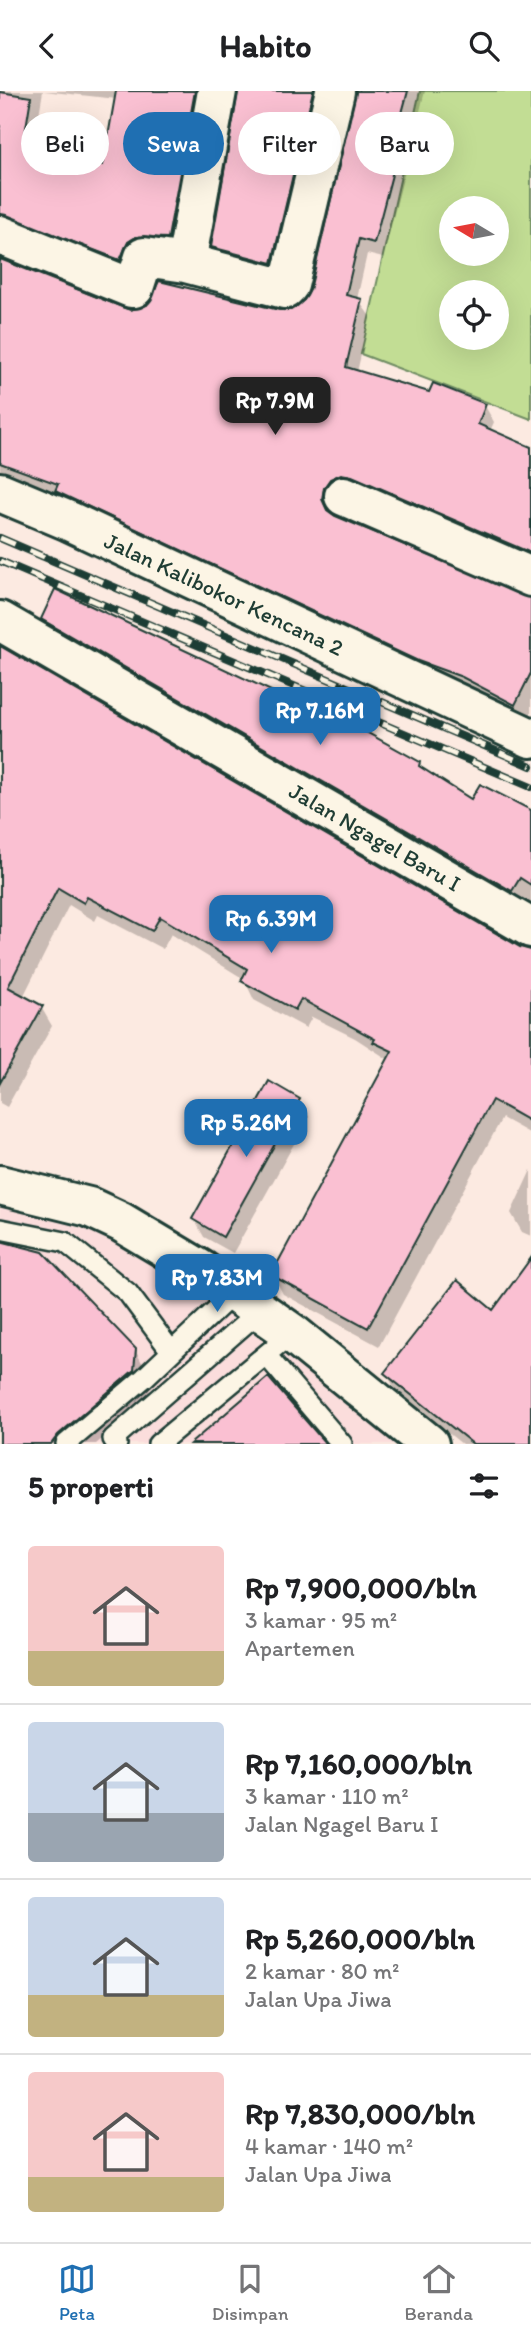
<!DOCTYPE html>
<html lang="id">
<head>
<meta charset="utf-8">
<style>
  :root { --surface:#fff; --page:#f6f6f6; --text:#202124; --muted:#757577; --line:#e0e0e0; --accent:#1f6fb2 }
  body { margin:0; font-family:Itim,sans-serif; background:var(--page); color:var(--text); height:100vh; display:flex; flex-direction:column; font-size:26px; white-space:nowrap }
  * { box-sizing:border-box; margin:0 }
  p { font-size:23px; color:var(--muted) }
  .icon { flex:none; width:38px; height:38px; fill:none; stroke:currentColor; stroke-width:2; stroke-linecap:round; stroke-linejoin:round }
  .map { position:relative; height:1353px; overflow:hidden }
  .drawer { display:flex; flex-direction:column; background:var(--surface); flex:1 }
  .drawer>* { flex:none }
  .banner { position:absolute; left:21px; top:21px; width:490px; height:63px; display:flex; gap:14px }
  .needle { width:46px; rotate:280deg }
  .controls { position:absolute; left:439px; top:105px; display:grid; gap:14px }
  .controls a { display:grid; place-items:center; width:70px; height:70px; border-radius:50%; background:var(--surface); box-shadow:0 7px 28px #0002; font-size:35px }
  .price { position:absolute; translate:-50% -60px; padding:0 16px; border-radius:14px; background:var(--accent); color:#fff; font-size:23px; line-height:46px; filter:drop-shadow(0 2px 4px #0008) }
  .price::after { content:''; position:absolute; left:50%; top:42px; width:21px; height:16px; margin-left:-10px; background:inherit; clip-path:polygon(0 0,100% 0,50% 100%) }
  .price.current { background:#222; color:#fff }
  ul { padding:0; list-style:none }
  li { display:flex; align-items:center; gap:21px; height:175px; padding:0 28px }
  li+li { border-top:2px solid var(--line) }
  li span { display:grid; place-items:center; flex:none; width:196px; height:140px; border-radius:7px; color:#555 }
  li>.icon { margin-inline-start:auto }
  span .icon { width:84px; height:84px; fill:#fffc; stroke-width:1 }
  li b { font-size:30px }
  h2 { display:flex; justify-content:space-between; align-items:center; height:84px; padding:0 28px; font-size:30px }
  .tag { padding:0 24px; border-radius:32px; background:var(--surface); box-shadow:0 7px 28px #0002; font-size:24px; line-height:63px }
  .tag.current { background:var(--accent); color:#fff }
  header { display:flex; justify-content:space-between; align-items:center; height:91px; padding:0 28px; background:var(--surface); font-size:32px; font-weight:700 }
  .dock { display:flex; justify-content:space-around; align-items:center; height:98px; border-top:2px solid var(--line); background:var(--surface); font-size:19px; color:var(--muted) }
  .dock a { display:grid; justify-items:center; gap:4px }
  .dock .current { color:var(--accent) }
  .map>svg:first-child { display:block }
</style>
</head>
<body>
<header><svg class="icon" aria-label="back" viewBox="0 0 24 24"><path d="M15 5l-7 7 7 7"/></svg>Habito<svg class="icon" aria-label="search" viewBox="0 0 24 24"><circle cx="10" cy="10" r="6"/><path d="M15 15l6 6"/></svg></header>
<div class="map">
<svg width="531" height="1353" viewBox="0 0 531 1353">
  <rect width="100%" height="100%" fill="#fceae1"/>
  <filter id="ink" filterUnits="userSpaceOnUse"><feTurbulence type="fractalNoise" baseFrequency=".0143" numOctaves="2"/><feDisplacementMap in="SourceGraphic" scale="14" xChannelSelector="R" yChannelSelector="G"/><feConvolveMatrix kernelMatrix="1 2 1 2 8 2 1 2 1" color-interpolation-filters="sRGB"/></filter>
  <g filter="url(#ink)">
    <!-- built -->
    <path fill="#fbdddc" d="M0,1109L103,1145L192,1190L403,1353H0Z"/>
    <!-- green -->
    <path fill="#c2dd94" stroke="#708d64" stroke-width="2" fill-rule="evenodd" d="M420,0H531V328L361,263ZM452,117H497V163H452ZM452,201H497V247H452Z"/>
    <!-- shadow -->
    <path fill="#0003" fill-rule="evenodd" d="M0,0H212L177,163L129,184L0,141ZM43,0L117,8L105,76L35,48Z
      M240,0H329L280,187L222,172L213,156Z
      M358,0H425L383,167L367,163L357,208L370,225L357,281L430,303L485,315L494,331L490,340L531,358V473L333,412L331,424L531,509V633L0,384V169L130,221H290L301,215L312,200Z
      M43,528L419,673L423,680L472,710L531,721V823L54,547Z
      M0,557L519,858L531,860V1043L502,1027L379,1255L283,1203L273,1184L389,969L355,947L312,926L306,937L254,909L244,888L171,843L163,858L98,824L95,830L69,814L23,906L41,916L52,935L7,1016L0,1012Z
      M299,1009L309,1026L233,1162L204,1146L194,1128Z
      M531,1079V1145L522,1141L511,1122Z
      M0,1155L42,1163L135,1259L150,1286L149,1307L96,1353H0Z
      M531,1170V1353H462L397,1301L386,1282L494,1221Z"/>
    <!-- building -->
    <path fill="#fac0d2" stroke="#1f3d34" stroke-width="2" d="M116,0H195L168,147L136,146L128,151L120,169L0,123V1L31,6L25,43L103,74Z
      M238,0H313L272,172L211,156Z
      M356,0H408L398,37L404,38L374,152L359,148L346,204L362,208L346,276L429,301L433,292L486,313L478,333L531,356V462L352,385L341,383L330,388L324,397L322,408L327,419L335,425L531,507V582L515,614L462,586L418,570L55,400L58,393L0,372V168L130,219L147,214L159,190L279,219H291L304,209L310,199Z
      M55,498L326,626L328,623L355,635L420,671L419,675L471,708L480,693L531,719V794L520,787L512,800L41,528Z
      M0,555L520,856L531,859V1031L492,1009L368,1237L271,1184L392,960L373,951L375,948L301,908L295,919L241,890L247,878L160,826L152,840L87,806L84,812L58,797L8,896L43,915L0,992Z
      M269,990L300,1008L223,1146L192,1128Z
      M0,1150L43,1161L136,1258L134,1279L58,1344L51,1353H0Z
      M531,1167V1353H473L384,1282L457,1189L493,1219Z
      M268,1286L326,1353H190Z"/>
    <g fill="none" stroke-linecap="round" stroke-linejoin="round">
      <defs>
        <path id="lane" d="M0,1138L65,1151L128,1202L171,1260
          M266,1264L342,1353
          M66,1353L144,1287L236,1200
          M117,1353L113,1348L261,1219
          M158,1353L292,1242"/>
        <path id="street" d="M0,144L131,197H134L144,166L186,172L285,198L289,194L335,0
          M186,172L217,0
          M0,401L69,430L531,647
          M344,405L531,486
          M0,530L531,837
          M0,1094L89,1116L121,1131L203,1180L292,1242L429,1353"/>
      </defs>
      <!-- lane casing -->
      <use href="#lane" stroke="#1f3d34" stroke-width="24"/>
      <!-- street casing -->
      <use href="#street" stroke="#1f3d34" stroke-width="44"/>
      <!-- lane -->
      <use href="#lane" stroke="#fcf5e5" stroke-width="19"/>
      <!-- street -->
      <use href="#street" stroke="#fcf5e5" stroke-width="38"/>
      <defs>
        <path id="rail" d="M0,447L531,675
          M0,470L531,696"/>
      </defs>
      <!-- rail casing -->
      <use href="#rail" stroke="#1f3d34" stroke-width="8"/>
      <!-- rail -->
      <use href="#rail" stroke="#fcf5e5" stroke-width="5" stroke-dasharray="16" stroke-linecap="butt"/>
    </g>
  </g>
  <g text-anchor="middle" stroke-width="5" stroke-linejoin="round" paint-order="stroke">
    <!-- street labels -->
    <g font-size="23" fill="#1f3d34" stroke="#fcf5e5">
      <text transform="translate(224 503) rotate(25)" y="8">Jalan Kalibokor Kencana 2</text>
      <text transform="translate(375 746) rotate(30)" y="8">Jalan Ngagel Baru I</text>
    </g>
  </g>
</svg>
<div class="controls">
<a><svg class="needle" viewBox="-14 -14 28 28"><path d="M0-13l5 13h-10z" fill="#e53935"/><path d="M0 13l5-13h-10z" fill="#757577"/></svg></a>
<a><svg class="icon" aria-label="locate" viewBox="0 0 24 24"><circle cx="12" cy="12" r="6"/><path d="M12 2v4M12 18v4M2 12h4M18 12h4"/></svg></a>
</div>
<b class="price current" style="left:275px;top:346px">Rp 7.9M</b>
<b class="price" style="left:320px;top:656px">Rp 7.16M</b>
<b class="price" style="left:271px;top:864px">Rp 6.39M</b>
<b class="price" style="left:246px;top:1068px">Rp 5.26M</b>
<b class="price" style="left:217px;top:1223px">Rp 7.83M</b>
<div class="banner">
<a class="tag">Beli</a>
<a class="tag current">Sewa</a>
<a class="tag">Filter</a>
<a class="tag">Baru</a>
</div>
</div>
<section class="drawer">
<h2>5 properti<svg class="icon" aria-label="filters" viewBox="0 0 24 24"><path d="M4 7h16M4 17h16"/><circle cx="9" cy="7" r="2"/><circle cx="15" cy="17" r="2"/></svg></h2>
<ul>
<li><span style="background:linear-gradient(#f6c9c9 75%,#c2b280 0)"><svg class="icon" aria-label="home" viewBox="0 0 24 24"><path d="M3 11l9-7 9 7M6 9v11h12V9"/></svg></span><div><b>Rp 7,900,000/bln</b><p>3 kamar · 95 m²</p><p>Apartemen</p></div></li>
<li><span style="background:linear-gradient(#c9d6e8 65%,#9aa5b1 0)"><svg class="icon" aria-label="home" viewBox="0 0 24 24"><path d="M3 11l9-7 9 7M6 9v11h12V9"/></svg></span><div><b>Rp 7,160,000/bln</b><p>3 kamar · 110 m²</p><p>Jalan Ngagel Baru I</p></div></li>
<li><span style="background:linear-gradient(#c9d6e8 70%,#c2b280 0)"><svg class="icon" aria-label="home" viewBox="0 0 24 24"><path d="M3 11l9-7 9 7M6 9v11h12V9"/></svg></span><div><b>Rp 5,260,000/bln</b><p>2 kamar · 80 m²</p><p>Jalan Upa Jiwa</p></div></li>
<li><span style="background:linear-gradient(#f6c9c9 75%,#c2b280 0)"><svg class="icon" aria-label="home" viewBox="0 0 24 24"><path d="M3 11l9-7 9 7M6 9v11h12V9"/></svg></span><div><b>Rp 7,830,000/bln</b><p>4 kamar · 140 m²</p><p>Jalan Upa Jiwa</p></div></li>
</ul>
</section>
<nav class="dock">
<a class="current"><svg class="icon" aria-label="map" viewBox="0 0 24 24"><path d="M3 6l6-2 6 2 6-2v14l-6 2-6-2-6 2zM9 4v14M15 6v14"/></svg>Peta</a>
<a><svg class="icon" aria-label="saved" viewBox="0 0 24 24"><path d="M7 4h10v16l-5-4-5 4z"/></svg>Disimpan</a>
<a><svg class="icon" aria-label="home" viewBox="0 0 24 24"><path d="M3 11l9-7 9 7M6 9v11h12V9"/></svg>Beranda</a>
</nav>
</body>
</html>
